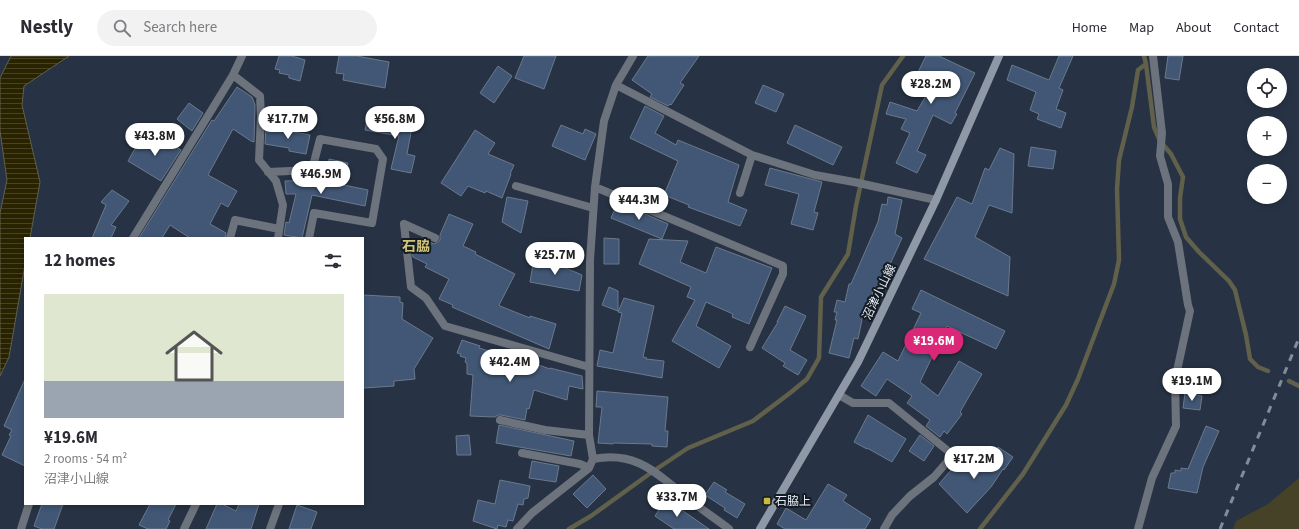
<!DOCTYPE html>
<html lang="en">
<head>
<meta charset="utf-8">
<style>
  :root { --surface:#fff; --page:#f2f2f3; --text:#2b2b33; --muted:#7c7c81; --line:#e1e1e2; --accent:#db2777 }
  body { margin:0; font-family:"Source Sans 3","Noto Sans JP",sans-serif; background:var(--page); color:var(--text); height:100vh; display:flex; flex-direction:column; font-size:15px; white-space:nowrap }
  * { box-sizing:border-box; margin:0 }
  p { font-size:13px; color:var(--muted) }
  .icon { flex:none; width:22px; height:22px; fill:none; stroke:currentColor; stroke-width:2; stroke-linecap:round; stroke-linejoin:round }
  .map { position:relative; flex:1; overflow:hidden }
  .panel { position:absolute; left:24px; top:181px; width:340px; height:268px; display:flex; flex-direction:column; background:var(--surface); border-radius:0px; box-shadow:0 2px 6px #0003 }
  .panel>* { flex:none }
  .controls { position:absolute; left:1247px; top:12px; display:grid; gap:8px }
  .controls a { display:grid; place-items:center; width:40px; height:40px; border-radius:50%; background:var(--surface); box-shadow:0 2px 6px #0003; font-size:20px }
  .price { position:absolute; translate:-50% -34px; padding:0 9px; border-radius:14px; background:#fff; color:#222; font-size:13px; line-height:26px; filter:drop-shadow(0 1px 2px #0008) }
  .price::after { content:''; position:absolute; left:50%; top:24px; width:12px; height:9px; margin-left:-6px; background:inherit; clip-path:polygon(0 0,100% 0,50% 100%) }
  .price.current { background:var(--accent); color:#fff }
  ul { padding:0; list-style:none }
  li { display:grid; align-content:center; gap:8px; height:212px; padding:0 20px }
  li+li { border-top:1px solid var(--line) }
  li span { display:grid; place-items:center; height:124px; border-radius:0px; color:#555 }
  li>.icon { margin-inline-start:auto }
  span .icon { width:72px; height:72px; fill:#fffc; stroke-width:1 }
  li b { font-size:17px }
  h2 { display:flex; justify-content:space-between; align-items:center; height:48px; padding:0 20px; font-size:17px }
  header { display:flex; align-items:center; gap:24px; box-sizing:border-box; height:56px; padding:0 20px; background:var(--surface); border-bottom:1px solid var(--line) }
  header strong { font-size:19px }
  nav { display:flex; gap:22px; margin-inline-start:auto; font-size:14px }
  .search { width:280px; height:36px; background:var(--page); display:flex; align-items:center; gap:10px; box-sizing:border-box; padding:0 14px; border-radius:22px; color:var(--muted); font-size:15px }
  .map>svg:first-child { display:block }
</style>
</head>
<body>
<header>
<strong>Nestly</strong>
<div class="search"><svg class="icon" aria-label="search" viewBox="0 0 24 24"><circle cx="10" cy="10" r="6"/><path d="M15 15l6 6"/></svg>Search here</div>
<nav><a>Home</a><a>Map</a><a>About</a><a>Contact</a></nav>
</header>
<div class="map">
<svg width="1299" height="473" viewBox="0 0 1299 473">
  <defs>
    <pattern id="water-rules" width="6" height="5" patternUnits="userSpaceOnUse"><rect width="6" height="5" fill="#292300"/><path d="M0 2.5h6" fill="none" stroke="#484326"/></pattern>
  </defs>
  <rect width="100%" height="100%" fill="#273344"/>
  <!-- green -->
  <path fill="#454227" d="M1299,422V473H1233L1236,465L1268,448Z"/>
  <!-- water -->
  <path fill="url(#water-rules)" stroke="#61604a" d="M11,0H69L24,30L22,49L40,126L30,182H25V209L9,301L0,320V157L7,124L0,75V22Z"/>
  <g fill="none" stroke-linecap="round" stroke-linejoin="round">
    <!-- stream -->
    <path stroke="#61604a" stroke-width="4.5" d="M1146,8L1154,71L1160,85L1171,98L1183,121L1180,142V163L1186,181L1199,196L1229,225L1235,234L1246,279L1250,303L1258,311L1268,315
      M1289,325L1299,330
      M569,473L591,460L652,416L688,392L753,365L790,337L807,323L819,302L821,241L848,198L856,150L882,29L903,0
      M980,473L1023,418L1066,349L1078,323L1114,228L1119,204L1117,133L1119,104L1132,51L1138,14L1146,8L1144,0"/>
  </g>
  <!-- building -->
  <path fill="#415775" stroke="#6b798c" d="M279,0H292L305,4L300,25L289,22V19L279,17L280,14L275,13Z
    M339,0H357L389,6L385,32L343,24L344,18L336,17Z
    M524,0H556L544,33L515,22Z
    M648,0H699L680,27L684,29L671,49L670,48L668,50L650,41L652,38L632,24Z
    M926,0H939L975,17L955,57L957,58L951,68L933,59L917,95L926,99L917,117L896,107L910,77L901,73L906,63L886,58L890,46L917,55L933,28L916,20Z
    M1059,0H1073L1059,32L1063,34L1056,53L1066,57L1061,72L1037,63L1039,58L1030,54L1036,36L1007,24L1012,9L1049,24Z
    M1168,0H1183L1179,24L1165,22Z
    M498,10L512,20L494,47L480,37Z
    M763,29L784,38L776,56L755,47Z
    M237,31L252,41L255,49L254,86L251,85L233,73L208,119L237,135L228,151L221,147L210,168L226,177L225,182H190L170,169L162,182H139L212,64L214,65Z
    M189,47L203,57L192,75L177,63Z
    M645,50L664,60L655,77L676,89L678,84L739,109L728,146L747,154L740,170L688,151L689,149L664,139L678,105L630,82Z
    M368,59L410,66L409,70L412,71L407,98L415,100L411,117L391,113L399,80L365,74Z
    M561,69L583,78L585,73L596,78L585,104L552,90Z
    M795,69L842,91L833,109L787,87Z
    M266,71L310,79L306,98L289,95V92L265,88Z
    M475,74L495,87L488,98L514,109L510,118H511L502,142L486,135L485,137L468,130L461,140L441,127Z
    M156,80L181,94L161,125L128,105L140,84L150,90Z
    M1031,91L1056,95L1053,113L1028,110Z
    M1000,92L1014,98L1012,157L989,149L975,181L1010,201L1008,240L924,203L957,141L972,148L985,112L989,114Z
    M329,103L348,107L344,129L368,134L365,150L312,139L302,182L284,179L286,166L289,167L296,138H286L285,125L325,124Z
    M770,112L822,126L814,156L818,157L813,174L791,168L799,138L765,129Z
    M112,134L129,145L111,169L116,171L111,182H92L106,149L101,146Z
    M507,141L528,145L521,177L502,166Z
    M888,141L902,144L895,178L902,182L877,237L873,235L870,250L865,249L858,283L854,282L849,302L829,297L837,264H835L837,256H834L837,244L845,246L849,228H851L878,166L882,148L887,149Z
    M618,146L668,168L662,183L611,162Z
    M449,158L473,168L463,190L476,196L475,198L515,218L499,249L500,250L530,262V260L556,268L549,293L452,251L453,249L439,243L449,223L425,211L427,208L413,201L412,194L418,184L420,185L422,182L434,188L438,186L440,184V179Z
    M604,182L619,183V208H604Z
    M649,183L688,185L680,206L706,217L716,191L772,212L749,268L732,261L733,258L706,246L696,270L731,290L719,312L672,285L695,244L687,241L691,231L639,208Z
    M534,203L554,207L582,219L579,235L530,226Z
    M609,231L618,235V255L602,249Z
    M921,234L1005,275L996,293L947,270L920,326L938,340L959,305L982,318L960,356L962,358L947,378L944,375L940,381L926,370L930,364L907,347L912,340L887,323L876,340L861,330L883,296L898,305L921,257L912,253Z
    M363,239L400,241V246L403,247L402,263L433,282L414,313L415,323L394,325V330L363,332Z
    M624,242L654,250L643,301L647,302L646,303L664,305L662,322L597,310L600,294L613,297L622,257L618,256Z
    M785,250L806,260L790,294L807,304L798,319L783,310L785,307L762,292L778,266H777Z
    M462,284L480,290L479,292L516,303V301L550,313V312L582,320L583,333L569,330L567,344L534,334L529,353L527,352L525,364L501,359H498L495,361L470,360L473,319L467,318V307L465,306L466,302L460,300L461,298L457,297Z
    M25,323V410L2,399L11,380L9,379L12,374L4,370Z
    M597,335L668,341L665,375H668L667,391L652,390V388L613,387V388L598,387L602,351H596Z
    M1185,337L1202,340L1200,354L1183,352Z
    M868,359L906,383L892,406L867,392V393L854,386Z
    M499,369L574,385L571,400L496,387Z
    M1206,370L1219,375L1203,411L1197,437L1168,432L1171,417H1175V414L1181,415V412L1188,413Z
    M469,379L471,399H457L456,380Z
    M920,379L934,390L924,405L909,395Z
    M998,391L1013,401L1004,414L1003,413L991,431L967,457L939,428L958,406L975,422L986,406L988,407Z
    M532,405L559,410L556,426L529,422Z
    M593,419L606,433L587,452L573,438Z
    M500,424L530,430L528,442L524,443L523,449L518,448L513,465L508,464L506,471L498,469L497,473L473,465L478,444L495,448Z
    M714,426L727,434L725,436L745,448L737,462L724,454L725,452L705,439Z
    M828,428L847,439L843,445L871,463L865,473H785L777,468L786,452L806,464Z
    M666,443L709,473H674L655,460Z
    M42,448H63L54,473H42L34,470Z
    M150,448H176L168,464L170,465L166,473H148L139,469Z
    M217,448H222L236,455L239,448H259L251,473H206Z
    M297,449L317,456L311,473H289Z"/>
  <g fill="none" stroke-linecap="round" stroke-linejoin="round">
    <!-- minor -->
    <path stroke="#6d737c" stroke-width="8" d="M233,19L260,40L261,60L259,104L276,125L283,149L278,182
      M616,29L752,99L815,119L854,126L936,144
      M268,116L312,114L320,83L376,93L383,103L372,167L314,157L309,182
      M516,130L593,152
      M595,131L783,210V218L750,291
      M740,137L752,99
      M404,168L411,231L426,242L445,270L589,311
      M404,168L435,182
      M133,182L233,19L242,0
      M230,182L235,164L279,173
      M839,339L853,347H889L953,399L934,421L910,440L892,459L884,473
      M500,364L545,374L589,379
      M522,397L580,408L589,412
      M593,403L589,379L590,204L595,131L604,65L616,29L633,0
      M21,473L29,448
      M184,473L196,448
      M270,473L279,448
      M517,473L532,457L589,412L593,403C636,395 655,416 685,440C699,452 715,462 729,473
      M1138,473L1152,422L1176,370L1175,324L1190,255L1188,249L1178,186L1168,161V128L1160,100L1162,77L1153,0"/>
    <!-- secondary -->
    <path stroke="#8e98a6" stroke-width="8" d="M760,473L858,306L936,144L999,0"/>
    <!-- rail -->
    <path stroke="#828c9a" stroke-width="3" stroke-dasharray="7 7" stroke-linecap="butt" d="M1220,473L1299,282"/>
  </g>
  <!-- markers -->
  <rect fill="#cbba39" stroke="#151b22" stroke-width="1.5" x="763" y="441" width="8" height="8" rx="2"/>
  <g text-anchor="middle" stroke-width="4" stroke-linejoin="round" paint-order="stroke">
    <!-- street labels -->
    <g font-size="12" fill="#e5edf8" stroke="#151b22">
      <text transform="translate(879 236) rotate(-64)" y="4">沼津小山線</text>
    </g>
    <!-- poi labels -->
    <g font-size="12" fill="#e5edf8" stroke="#151b22" text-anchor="start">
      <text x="775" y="449">石脇上</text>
    </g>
    <!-- quarter labels -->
    <g font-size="14" font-weight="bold" fill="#d1c677" stroke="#151b22">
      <text x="416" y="195">石脇</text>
    </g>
  </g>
</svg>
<div class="controls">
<a><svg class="icon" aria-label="locate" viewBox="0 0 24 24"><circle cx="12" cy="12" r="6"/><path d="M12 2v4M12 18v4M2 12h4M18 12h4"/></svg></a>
<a>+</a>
<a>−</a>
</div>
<b class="price" style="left:931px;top:49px">¥28.2M</b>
<b class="price" style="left:288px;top:84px">¥17.7M</b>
<b class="price" style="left:395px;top:84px">¥56.8M</b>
<b class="price" style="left:155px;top:101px">¥43.8M</b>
<b class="price" style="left:321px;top:139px">¥46.9M</b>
<b class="price" style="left:639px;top:165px">¥44.3M</b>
<b class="price" style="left:555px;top:220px">¥25.7M</b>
<b class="price current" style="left:934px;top:306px">¥19.6M</b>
<b class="price" style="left:510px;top:327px">¥42.4M</b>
<b class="price" style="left:1192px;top:346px">¥19.1M</b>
<b class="price" style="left:974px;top:424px">¥17.2M</b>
<b class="price" style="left:677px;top:462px">¥33.7M</b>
<section class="panel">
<h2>12 homes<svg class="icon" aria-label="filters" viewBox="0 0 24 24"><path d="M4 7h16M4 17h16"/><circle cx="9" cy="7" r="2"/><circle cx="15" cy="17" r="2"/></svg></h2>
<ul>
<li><span style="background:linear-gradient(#dfe7d0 70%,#9aa5b1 0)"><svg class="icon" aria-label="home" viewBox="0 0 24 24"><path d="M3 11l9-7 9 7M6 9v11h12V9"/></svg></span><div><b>¥19.6M</b><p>2 rooms · 54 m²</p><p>沼津小山線</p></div></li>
</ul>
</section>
</div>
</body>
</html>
